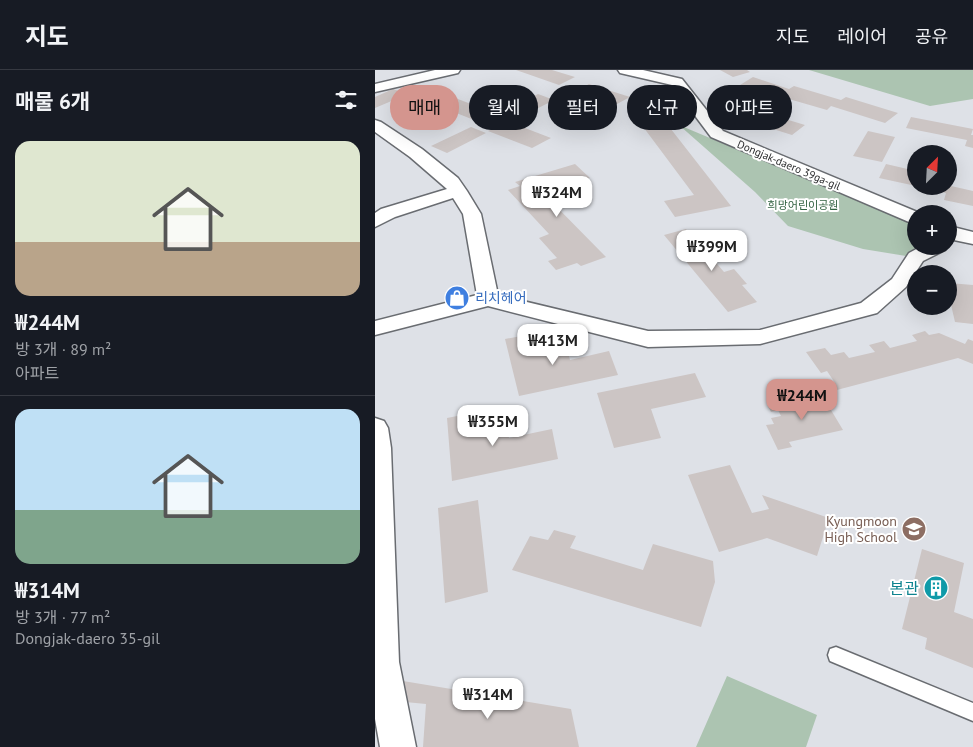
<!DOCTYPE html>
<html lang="ko">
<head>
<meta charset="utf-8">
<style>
  :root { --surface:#171b24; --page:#20242c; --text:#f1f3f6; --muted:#9ea1a6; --line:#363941; --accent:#d4958e }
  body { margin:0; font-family:"PT Sans","Noto Sans KR",sans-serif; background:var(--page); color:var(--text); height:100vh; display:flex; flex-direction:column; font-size:19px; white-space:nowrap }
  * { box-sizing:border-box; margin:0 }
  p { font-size:16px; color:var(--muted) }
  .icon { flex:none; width:28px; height:28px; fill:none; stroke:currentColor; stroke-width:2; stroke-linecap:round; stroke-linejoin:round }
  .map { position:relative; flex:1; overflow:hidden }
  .details { display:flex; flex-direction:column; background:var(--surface); width:375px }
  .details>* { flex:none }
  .banner { position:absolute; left:15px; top:15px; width:475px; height:45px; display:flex; gap:10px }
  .needle { width:32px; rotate:24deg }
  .controls { position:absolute; left:532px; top:75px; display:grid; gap:10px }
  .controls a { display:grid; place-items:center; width:50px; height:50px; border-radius:50%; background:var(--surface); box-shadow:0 5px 20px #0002; font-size:25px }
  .price { position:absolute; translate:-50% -42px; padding:0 11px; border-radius:10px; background:#fff; color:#222; font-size:16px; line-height:32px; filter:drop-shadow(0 1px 2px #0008) }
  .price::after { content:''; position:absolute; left:50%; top:30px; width:15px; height:11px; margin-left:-8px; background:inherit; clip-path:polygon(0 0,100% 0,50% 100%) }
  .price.on { background:var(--accent); color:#111 }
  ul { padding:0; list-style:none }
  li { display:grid; align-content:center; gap:10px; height:265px; padding:0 15px }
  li+li { border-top:1px solid var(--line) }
  li span { display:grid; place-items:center; height:155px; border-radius:15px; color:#555 }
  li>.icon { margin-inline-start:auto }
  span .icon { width:90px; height:90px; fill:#fffc; stroke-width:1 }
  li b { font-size:21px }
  h2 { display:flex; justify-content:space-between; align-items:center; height:60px; padding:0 15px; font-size:21px }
  .tag { padding:0 18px; border-radius:22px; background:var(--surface); box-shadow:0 5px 20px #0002; font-size:18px; line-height:45px }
  .tag.on { background:var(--accent); color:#111 }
  header { display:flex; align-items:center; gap:30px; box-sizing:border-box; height:70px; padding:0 25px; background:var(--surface); border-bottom:1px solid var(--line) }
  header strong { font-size:24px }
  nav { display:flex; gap:28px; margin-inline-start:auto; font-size:18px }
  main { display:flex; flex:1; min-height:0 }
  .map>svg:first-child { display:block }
</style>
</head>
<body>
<header>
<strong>지도</strong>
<nav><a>지도</a><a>레이어</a><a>공유</a></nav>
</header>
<main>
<section class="details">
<h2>매물 6개<svg class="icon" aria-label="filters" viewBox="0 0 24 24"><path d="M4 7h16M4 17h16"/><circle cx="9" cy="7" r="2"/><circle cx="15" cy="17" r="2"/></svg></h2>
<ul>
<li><span style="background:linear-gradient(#dfe7d0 65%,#b9a48a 0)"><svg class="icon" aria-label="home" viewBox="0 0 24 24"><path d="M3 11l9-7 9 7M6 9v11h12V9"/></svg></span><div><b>₩244M</b><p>방 3개 · 89 m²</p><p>아파트</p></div></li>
<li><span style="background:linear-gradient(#bfe0f5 65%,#7fa58c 0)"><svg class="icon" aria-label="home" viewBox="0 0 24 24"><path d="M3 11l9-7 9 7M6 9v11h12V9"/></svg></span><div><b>₩314M</b><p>방 3개 · 77 m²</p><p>Dongjak-daero 35-gil</p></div></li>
</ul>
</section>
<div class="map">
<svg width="598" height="677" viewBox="0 0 598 677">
  <rect width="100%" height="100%" fill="#dee1e7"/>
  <!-- green -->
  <path fill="#acc4b1" d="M434,0H598V29L555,36Z
    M304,55L541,155V176H546L531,186L488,179L413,156L380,122Z
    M352,606L442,645L431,677H321Z"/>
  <!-- building -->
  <path fill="#ccc5c4" d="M141,0H177L200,7L184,15Z
    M345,0H372L375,2L358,7Z
    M378,7L414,19L419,16L466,30L471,27L523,43L510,53L456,36L452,40L365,15Z
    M214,14L255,27L242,34L201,21Z
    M54,18L117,42L99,50L36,25Z
    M18,19L33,24L0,38V27Z
    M163,24L179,30L140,50L124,44Z
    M387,42L430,55L417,65L373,51Z
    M536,47L598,59L596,65H598V78L590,76L592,70L531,58Z
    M132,51L176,68L157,78L113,61Z
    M292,54L356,136L300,147L289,131L319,125L269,58Z
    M96,57L111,63L72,83L56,76Z
    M493,61L520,67L507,92L478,86Z
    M200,94L215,108L167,122L231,187L206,196L202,193L181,200L173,191L182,188L164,168L174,164L133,120L145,116L140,112Z
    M511,94L541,101V116L504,108Z
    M574,107L579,108L576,116L598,121V136L569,130L571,123L546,117L574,116Z
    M311,159L319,169L325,168L335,180L331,181L349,202L359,199L372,214L367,215L382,232L353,242L289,165Z
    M574,213L598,215V254L580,252L574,226Z
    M550,261L554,265L564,263L590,274L593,269L598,271V294L583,288L458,321L453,315L460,313L452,301L446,303L431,282L450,278L456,285L469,282L474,288L500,282L494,275L509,271L515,278L542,271L537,265Z
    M168,262L175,285L193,282L195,290L234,281L243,305L144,326L130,269Z
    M320,303L331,327L276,339L286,368L239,378L222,323Z
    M447,325L468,360L414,372L417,377L403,380L391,355L399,354L396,348L406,346L403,340L396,342L393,336Z
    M118,339L121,360L132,358L134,368L177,359L183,389L77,411L72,348Z
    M355,395L377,443L394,439L387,425L454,448L442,486L392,468L344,482L313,405Z
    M103,430L113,522L70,533L63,438Z
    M179,460L201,466L195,478L268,500L278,474L338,491L340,512L326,557L137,500L155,466L173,470Z
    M547,479L589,493L579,542L598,549V598L550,579L552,568L527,559Z
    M28,611L196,639L204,677H48L51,634L20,631Z"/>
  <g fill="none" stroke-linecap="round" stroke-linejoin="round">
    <defs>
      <path id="service" d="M461,577L598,633V651L455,591L453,585L455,579Z"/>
      <path id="minor" d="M60,0H85L83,3L0,22V14Z
        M243,0H268L307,9L348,61L547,144H541V154L534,152L336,67L297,15L245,3Z
        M0,50L6,52L47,79L83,108L92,121L106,144L123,225L273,261L385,260L486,233L517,209L534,183L547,176H573L570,180L548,191L531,217L502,243L385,274L273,277L113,236L0,265V251L102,225L88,144L78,128L20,147L0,157V143L6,139L72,119L35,87L0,62Z
        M574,156L598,162V174L574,169Z
        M0,348L9,351L13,358L16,378L24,592L41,677H5L0,649Z"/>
    </defs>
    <!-- service casing -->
    <use href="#service" stroke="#696c71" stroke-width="3"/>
    <!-- minor casing -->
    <use href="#minor" stroke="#696c71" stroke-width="3"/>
    <!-- service -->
    <use href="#service" fill="#fff" fill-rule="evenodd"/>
    <!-- minor -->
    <use href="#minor" fill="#fff" fill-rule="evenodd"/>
  </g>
  <!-- icons -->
  <defs>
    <symbol id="shop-disc" viewBox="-11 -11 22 22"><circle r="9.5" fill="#3f7fe0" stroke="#fff"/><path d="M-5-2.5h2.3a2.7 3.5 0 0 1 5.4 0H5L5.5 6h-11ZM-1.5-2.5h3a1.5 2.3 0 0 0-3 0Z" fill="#fff"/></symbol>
    <symbol id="school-disc" viewBox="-11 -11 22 22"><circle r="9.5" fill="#8d6e63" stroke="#fff"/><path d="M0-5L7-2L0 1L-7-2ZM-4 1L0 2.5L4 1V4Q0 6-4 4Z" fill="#fff"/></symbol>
    <symbol id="building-disc" viewBox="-11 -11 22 22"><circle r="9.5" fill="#0f9aa8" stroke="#fff"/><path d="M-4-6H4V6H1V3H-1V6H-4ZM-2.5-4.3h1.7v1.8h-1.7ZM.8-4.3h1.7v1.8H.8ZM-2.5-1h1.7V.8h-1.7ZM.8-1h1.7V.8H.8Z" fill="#fff"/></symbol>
  </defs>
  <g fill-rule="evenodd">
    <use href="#shop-disc" x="68" y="214" width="28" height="28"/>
    <use href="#school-disc" x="525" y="445" width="28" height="28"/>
    <use href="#building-disc" x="547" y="504" width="28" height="28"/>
  </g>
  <g text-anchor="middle" stroke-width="4" stroke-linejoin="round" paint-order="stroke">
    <!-- far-street labels -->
    <g font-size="11" fill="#2a2b2d" stroke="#fff">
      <text transform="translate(414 95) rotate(23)" y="4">Dongjak-daero 39ga-gil</text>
    </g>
    <!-- far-park labels -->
    <g font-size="11" fill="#336342" stroke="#fff">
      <text x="428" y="139">희망어린이공원</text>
    </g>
    <!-- shop labels -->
    <g font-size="14" fill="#366cbe" stroke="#fff" text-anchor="start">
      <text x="100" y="233">리치헤어</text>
    </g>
    <!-- education labels -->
    <g font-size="14" fill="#785e54" stroke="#fff" text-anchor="end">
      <text x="522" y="456">Kyungmoon<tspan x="522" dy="16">High School</tspan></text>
    </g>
    <!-- near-culture labels -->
    <g font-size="16" fill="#0d838f" stroke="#fff" text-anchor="end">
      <text x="544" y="524">본관</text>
    </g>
  </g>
</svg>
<div class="controls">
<a><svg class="needle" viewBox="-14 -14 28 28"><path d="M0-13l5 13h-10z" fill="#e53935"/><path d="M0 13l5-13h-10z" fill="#9ea1a6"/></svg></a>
<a>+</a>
<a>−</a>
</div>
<b class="price" style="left:182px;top:148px">₩324M</b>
<b class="price" style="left:337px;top:202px">₩399M</b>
<b class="price" style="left:178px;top:296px">₩413M</b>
<b class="price on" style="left:427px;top:351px">₩244M</b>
<b class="price" style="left:118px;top:377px">₩355M</b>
<b class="price" style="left:113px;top:650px">₩314M</b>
<div class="banner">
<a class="tag on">매매</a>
<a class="tag">월세</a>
<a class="tag">필터</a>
<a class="tag">신규</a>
<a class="tag">아파트</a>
</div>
</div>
</main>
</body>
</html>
